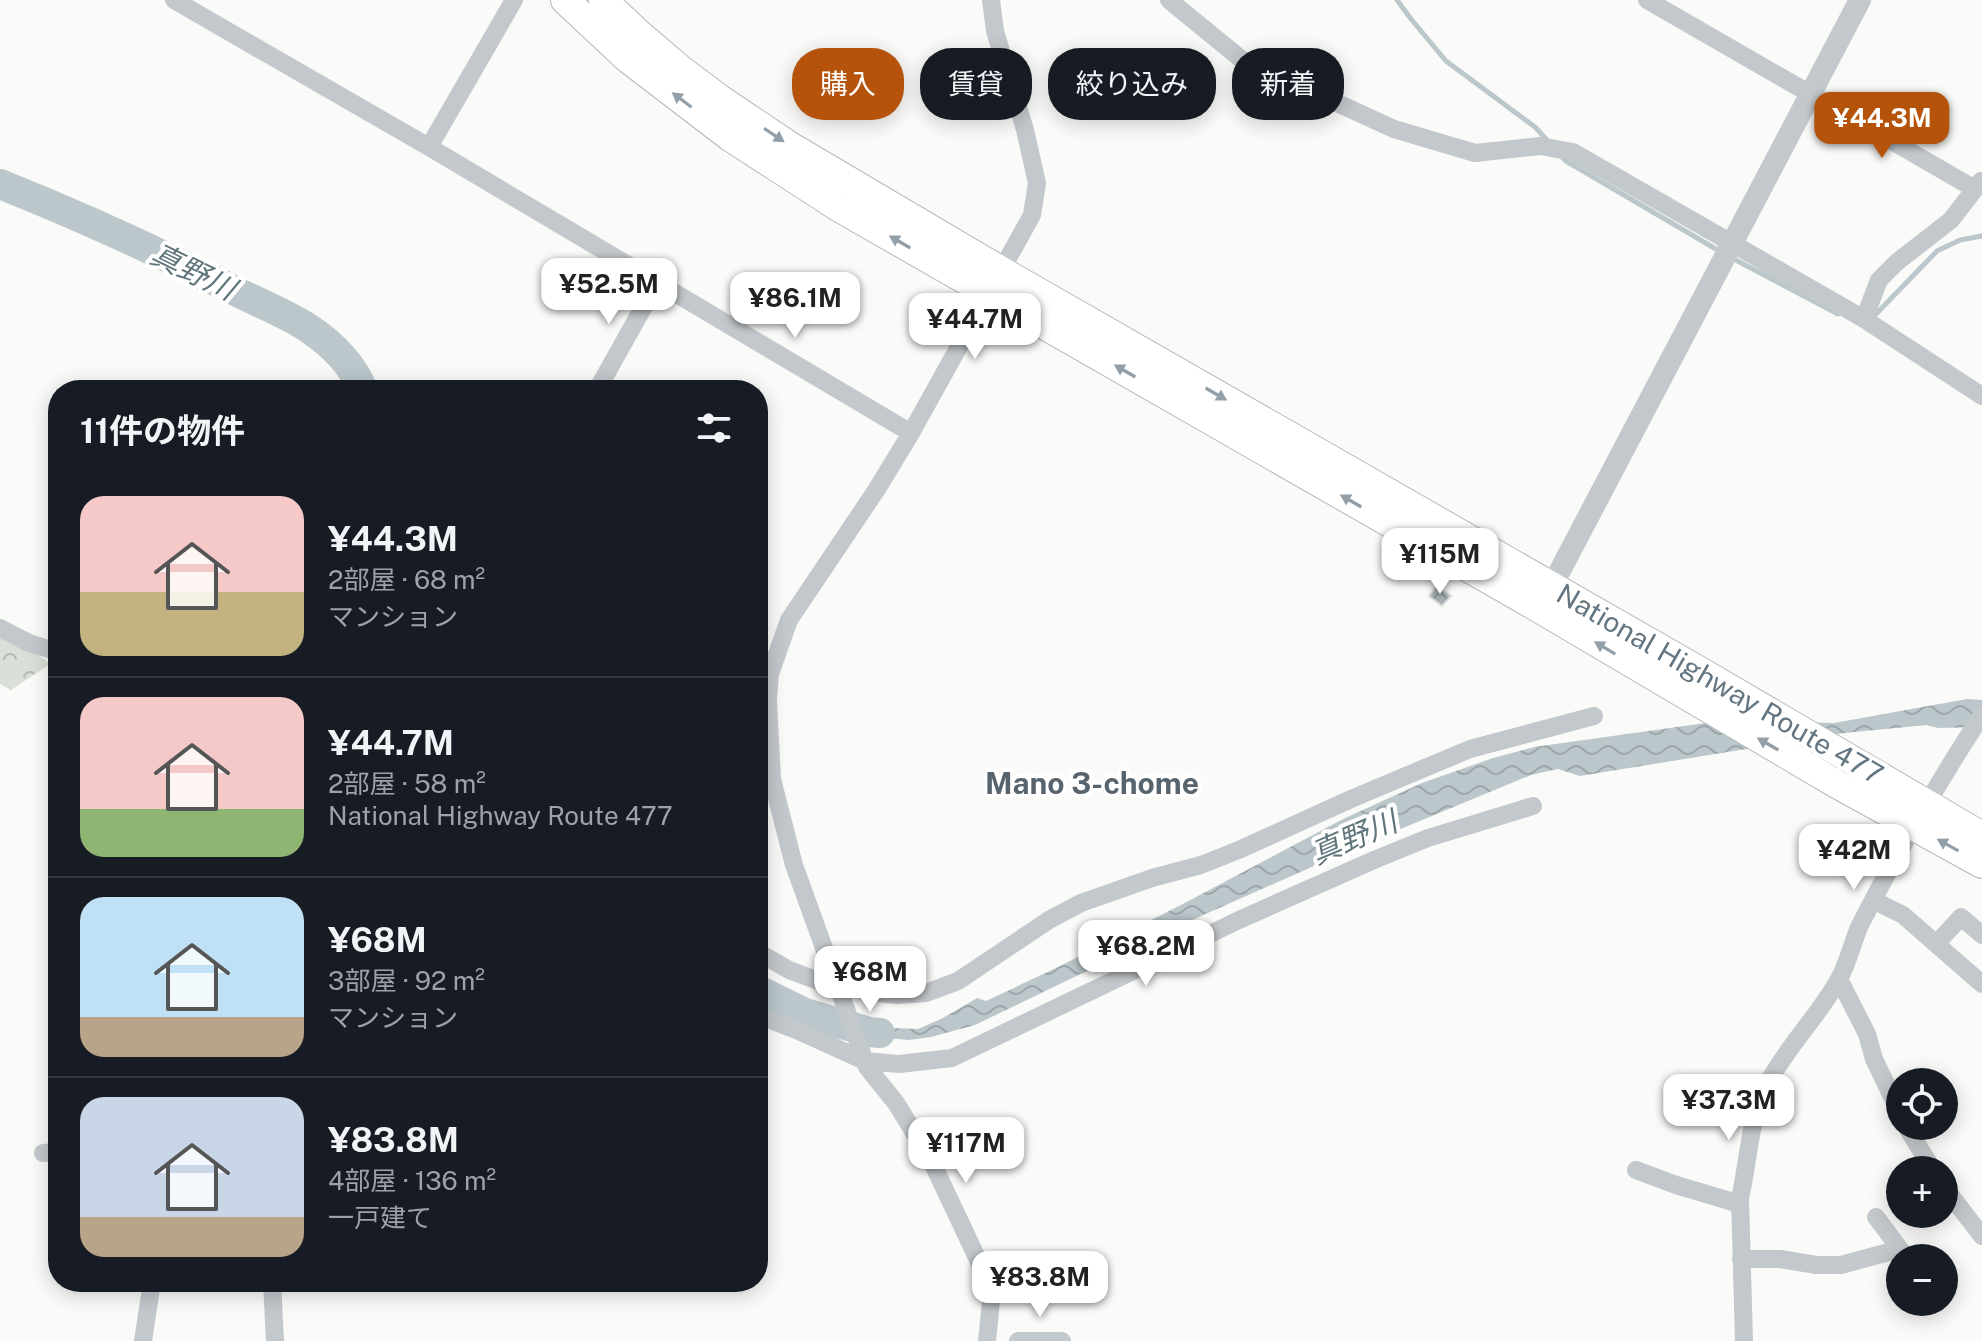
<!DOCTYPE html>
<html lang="ja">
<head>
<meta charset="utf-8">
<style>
  :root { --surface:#171b24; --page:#20242c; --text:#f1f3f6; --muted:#9ea1a6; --line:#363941; --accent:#b45309 }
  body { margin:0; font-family:"Public Sans","Noto Sans JP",sans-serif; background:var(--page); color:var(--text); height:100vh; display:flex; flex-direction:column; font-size:30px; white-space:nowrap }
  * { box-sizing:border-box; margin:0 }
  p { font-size:26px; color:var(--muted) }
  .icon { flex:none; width:44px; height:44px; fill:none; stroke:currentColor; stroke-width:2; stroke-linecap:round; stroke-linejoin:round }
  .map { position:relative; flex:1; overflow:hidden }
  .panel { position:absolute; left:48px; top:380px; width:720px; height:912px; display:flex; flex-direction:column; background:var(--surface); border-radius:32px; box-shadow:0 4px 20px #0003 }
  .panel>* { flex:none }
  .guide { position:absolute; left:792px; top:48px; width:760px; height:72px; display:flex; gap:16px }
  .buttons { position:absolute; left:1886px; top:1068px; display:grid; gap:16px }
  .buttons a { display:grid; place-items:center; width:72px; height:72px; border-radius:50%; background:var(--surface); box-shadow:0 4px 20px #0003; font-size:40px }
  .price { position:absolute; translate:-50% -68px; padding:0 18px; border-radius:16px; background:#fff; color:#222; font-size:26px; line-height:52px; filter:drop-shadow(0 2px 4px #0008) }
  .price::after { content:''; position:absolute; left:50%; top:48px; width:24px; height:18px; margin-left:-12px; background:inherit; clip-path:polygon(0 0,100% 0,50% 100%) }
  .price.selected { background:var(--accent); color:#fff }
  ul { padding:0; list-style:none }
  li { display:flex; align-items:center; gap:24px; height:200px; padding:0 32px }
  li+li { border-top:2px solid var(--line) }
  li span { display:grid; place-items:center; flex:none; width:224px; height:160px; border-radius:24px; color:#555 }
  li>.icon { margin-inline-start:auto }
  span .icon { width:96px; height:96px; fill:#fffc; stroke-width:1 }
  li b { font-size:34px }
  h2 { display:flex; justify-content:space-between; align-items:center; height:96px; padding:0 32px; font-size:34px }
  .chip { padding:0 28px; border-radius:32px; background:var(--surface); box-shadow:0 4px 20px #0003; font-size:28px; line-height:72px }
  .chip.selected { background:var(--accent); color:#fff }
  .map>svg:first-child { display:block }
</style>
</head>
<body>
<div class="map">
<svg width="1982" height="1341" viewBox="0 0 1982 1341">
  <defs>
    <pattern id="forest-crowns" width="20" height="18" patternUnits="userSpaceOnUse" patternTransform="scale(2)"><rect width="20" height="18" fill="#dadfd7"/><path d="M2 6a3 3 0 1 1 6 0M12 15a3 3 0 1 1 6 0" fill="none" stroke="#b4b9b4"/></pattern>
    <pattern id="water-waves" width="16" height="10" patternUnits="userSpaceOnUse" patternTransform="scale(2)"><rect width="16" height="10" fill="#bbc7cb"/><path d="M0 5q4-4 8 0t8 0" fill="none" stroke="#9ca6aa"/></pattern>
    <pattern id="building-cross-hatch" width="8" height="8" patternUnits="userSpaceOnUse" patternTransform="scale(2)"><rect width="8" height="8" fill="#aab3b9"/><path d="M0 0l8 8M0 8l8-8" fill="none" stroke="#8e969c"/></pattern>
  </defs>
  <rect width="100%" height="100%" fill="#fafaf8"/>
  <!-- forest -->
  <path fill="url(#forest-crowns)" d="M0,626L50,664L11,690L0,684Z"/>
  <!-- water -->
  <path fill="url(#water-waves)" d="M1967,699L1982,700V727L1938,728L1927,725L1844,733L1580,776L1558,769L1531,775L1357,847L1192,920L975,1025L931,1037L909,1040L866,1036L863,1027L918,1029L943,1018L977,998L986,1001L1056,968L1179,906L1343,819L1422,783L1493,758L1534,747L1727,720L1834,723Z"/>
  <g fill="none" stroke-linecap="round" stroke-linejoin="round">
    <!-- stream -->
    <path stroke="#bbc7cb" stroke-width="5" d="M1397,0L1411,19L1446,61L1535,127L1547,140
      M1562,157L1566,161L1721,252
      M1730,257L1838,314
      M1869,316L1876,314L1937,251L1960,240L1982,236"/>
    <!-- river -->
    <path stroke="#bbc7cb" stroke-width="30" d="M0,184C80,216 159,252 235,291C259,303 290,315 311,330C333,345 353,366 363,390
      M758,990L805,1013L869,1032L880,1033"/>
  </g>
  <!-- building -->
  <path fill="url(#building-cross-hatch)" stroke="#dcdcda" stroke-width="2" d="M1437,585L1451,596L1442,606L1429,596Z"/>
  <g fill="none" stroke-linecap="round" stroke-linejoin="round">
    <defs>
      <path id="trunk" d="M565,0L628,59L730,137L838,207L1540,609L1835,783L1982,864
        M603,0L639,34L680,69L720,99L790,146L1000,270L1698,670L1982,836"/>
    </defs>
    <!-- trunk casing -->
    <use href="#trunk" stroke="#b4b9bd" stroke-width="30"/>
    <!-- minor -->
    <path stroke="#c3c8cc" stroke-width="18" d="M174,0L429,147L911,433
      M1169,0L1241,59L1394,129L1475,153L1540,146L1573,152L1864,319L1982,396
      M1647,0L1975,189
      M429,147L514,0
      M1864,319L1879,280L1897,262L1951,220L1981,181
      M597,390L657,283
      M0,628L29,643L58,652
      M1873,900L1903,915L1982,984
      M1937,943L1961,917L1982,935
      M758,952L789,970L824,983L836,980L868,992L897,995L926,993L958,981L1049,920L1081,903L1152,878L1201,865L1241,849L1351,799L1470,749L1594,716
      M1839,979L1867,1034L1874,1059L1900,1113
      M758,1015L801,1032L865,1061L899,1064L952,1058L1239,920L1374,860L1428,838L1533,806
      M1906,1126L1933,1170
      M43,1153L58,1152
      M1636,1170L1676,1185L1740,1204
      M1944,1187L1982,1236
      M1876,1217L1905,1256
      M1741,1259H1780L1816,1265H1841L1900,1249
      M272,1282L275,1341
      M1936,1302L1937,1303
      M143,1341L152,1282
      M987,1341L991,1301L987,1279L931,1160L896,1103L867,1067L794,865L772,779L768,700L770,674L789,620L877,489L911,433L1032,215L1037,183L1025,130L995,31L991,0
      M1018,1341H1062
      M1744,1341L1740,1198C1749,1160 1749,1116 1769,1081C1788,1046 1818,1016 1838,981C1848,964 1852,943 1860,925C1897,853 1938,782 1982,715"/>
    <!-- tertiary -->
    <path stroke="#c3c8cc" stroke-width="22" d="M1544,601L1860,0"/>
    <!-- trunk -->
    <use href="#trunk" stroke="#fff" stroke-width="28"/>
  </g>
  <!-- one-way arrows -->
  <defs><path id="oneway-solid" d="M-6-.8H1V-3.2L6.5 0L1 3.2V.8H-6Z" transform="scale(2)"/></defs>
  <g fill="#939fa8">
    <use href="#oneway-solid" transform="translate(682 100) rotate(-143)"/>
    <use href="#oneway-solid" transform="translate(774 135) rotate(34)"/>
    <use href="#oneway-solid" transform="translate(900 242) rotate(-150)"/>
    <use href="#oneway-solid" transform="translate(1125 371) rotate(-150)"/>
    <use href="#oneway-solid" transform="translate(1216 394) rotate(30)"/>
    <use href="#oneway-solid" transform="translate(1351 501) rotate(-150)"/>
    <use href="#oneway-solid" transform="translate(1605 648) rotate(-149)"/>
    <use href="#oneway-solid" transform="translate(1768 744) rotate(-150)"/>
    <use href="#oneway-solid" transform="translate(1948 845) rotate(-151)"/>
  </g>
  <g text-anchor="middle" stroke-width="8" stroke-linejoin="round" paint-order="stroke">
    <!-- street labels -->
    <g font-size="28" fill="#657683" stroke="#fff">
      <text transform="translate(1720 684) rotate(30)" y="10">National Highway Route 477</text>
    </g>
    <!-- water labels -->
    <g font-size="30" font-style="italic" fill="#60757c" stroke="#fff">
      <text transform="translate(193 272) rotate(26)" y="10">真野川</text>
      <text transform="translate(1354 838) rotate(-23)" y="10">真野川</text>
    </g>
    <!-- neighbourhood labels -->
    <g font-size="30" font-weight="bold" fill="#57646e" stroke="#fff">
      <text x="1092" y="794">Mano 3-chome</text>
    </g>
  </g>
</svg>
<div class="buttons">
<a><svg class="icon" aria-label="locate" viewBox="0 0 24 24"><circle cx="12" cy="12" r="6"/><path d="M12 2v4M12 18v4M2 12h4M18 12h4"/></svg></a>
<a>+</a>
<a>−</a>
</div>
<b class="price selected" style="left:1882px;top:160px">¥44.3M</b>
<b class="price" style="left:609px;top:326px">¥52.5M</b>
<b class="price" style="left:795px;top:340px">¥86.1M</b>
<b class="price" style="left:975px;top:361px">¥44.7M</b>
<b class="price" style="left:1440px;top:596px">¥115M</b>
<b class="price" style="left:1854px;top:892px">¥42M</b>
<b class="price" style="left:1146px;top:988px">¥68.2M</b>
<b class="price" style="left:870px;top:1014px">¥68M</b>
<b class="price" style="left:1729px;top:1142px">¥37.3M</b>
<b class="price" style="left:966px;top:1185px">¥117M</b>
<b class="price" style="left:1040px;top:1319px">¥83.8M</b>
<div class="guide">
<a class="chip selected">購入</a>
<a class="chip">賃貸</a>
<a class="chip">絞り込み</a>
<a class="chip">新着</a>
</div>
<section class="panel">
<h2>11件の物件<svg class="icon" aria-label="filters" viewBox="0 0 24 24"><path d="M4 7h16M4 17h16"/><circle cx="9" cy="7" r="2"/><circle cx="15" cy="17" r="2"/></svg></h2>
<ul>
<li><span style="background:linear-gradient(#f6c9c9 60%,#c2b280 0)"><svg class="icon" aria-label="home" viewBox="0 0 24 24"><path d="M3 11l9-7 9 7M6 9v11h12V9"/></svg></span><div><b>¥44.3M</b><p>2部屋 · 68 m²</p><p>マンション</p></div></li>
<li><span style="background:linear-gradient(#f6c9c9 70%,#8fb573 0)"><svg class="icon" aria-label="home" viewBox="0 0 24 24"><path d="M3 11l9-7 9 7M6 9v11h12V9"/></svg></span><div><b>¥44.7M</b><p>2部屋 · 58 m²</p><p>National Highway Route 477</p></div></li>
<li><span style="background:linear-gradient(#bfe0f5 75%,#b9a48a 0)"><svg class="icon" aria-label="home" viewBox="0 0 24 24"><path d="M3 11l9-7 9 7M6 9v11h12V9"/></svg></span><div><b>¥68M</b><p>3部屋 · 92 m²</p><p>マンション</p></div></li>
<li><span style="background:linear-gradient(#c9d6e8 75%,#b9a48a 0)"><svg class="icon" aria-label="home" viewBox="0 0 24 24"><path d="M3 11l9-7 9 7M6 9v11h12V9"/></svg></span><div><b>¥83.8M</b><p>4部屋 · 136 m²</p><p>一戸建て</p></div></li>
</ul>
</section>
</div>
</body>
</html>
